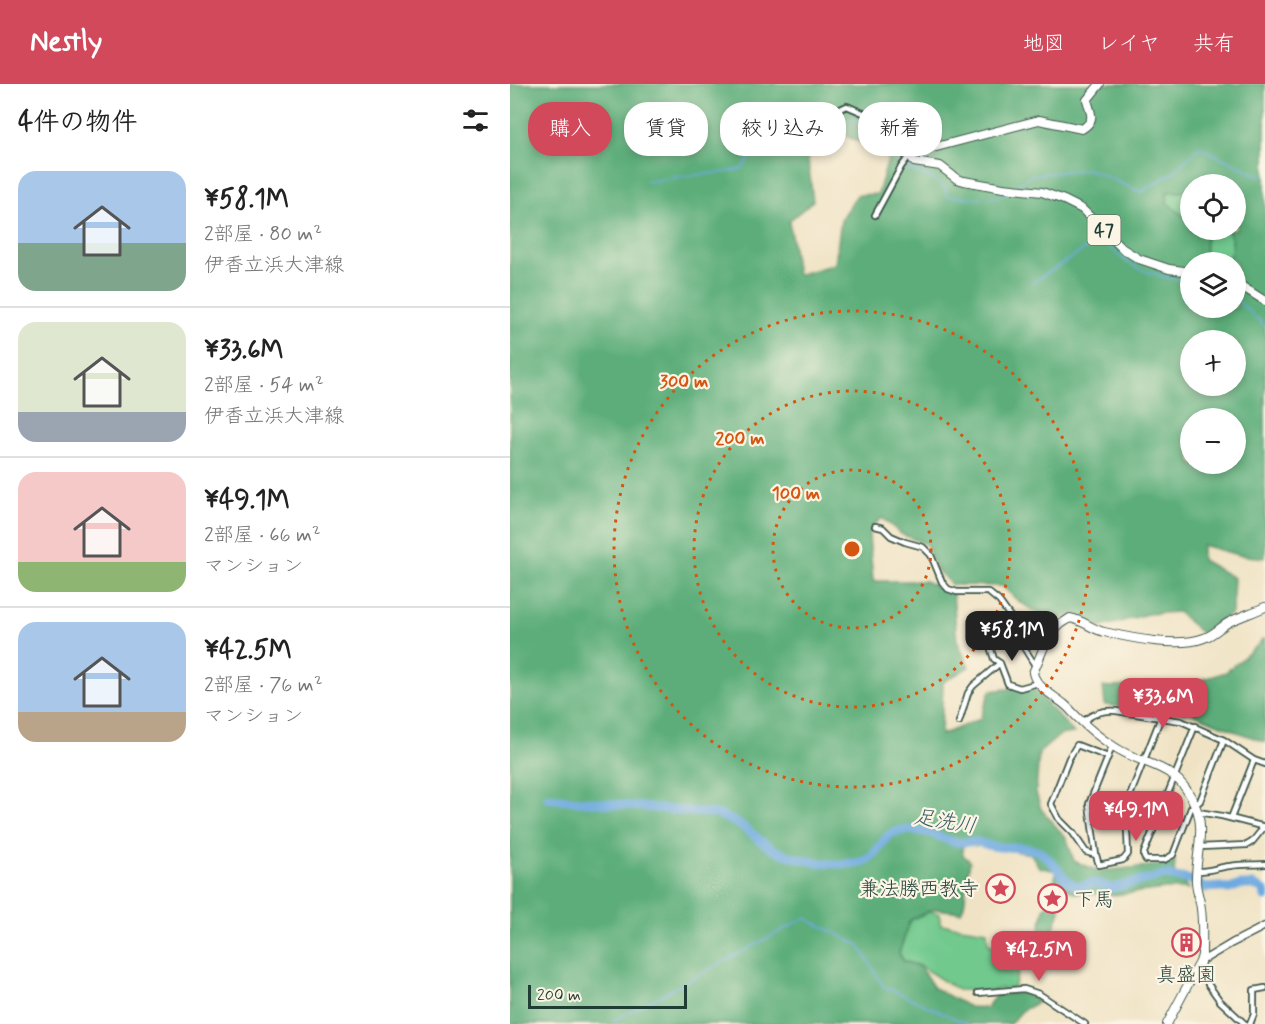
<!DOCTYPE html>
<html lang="ja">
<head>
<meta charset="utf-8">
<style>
  :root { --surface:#fff; --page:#f6f6f6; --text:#222; --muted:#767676; --line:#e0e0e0; --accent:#d1495b }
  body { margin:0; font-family:Mynerve,"Klee One",sans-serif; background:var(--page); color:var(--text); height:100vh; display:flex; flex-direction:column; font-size:22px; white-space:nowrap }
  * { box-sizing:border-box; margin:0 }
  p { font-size:20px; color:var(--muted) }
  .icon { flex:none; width:33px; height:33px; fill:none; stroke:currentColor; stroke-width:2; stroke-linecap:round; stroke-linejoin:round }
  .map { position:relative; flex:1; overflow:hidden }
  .sheet { display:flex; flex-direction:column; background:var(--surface); width:510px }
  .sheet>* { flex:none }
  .hud { position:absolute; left:18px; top:18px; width:570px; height:54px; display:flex; gap:12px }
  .fabs { position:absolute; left:670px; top:90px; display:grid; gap:12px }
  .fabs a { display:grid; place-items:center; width:66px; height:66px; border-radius:50%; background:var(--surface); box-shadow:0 3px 9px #0003; font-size:30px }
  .scale { position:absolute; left:18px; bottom:15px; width:159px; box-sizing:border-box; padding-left:6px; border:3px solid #1f3d34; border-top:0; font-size:16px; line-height:21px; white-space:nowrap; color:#1f3d34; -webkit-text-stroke:4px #fcf5e5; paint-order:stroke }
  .price { position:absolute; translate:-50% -51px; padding:0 14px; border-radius:12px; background:var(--accent); color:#fff; font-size:20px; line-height:39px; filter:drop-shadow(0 2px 3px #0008) }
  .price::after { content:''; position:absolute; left:50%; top:36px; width:18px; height:14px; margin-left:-9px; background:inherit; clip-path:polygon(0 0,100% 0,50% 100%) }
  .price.selected { background:#222; color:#fff }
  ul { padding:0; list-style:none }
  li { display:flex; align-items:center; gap:18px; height:150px; padding:0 18px }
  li+li { border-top:2px solid var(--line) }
  li span { display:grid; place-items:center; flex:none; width:168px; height:120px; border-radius:18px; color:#555 }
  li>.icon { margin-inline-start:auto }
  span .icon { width:72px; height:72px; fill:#fffc; stroke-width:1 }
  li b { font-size:26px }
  h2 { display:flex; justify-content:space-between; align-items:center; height:72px; padding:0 18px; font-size:26px }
  .pill { padding:0 21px; border-radius:24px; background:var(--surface); box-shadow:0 3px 9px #0003; font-size:21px; line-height:54px }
  .pill.selected { background:var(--accent); color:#fff }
  header { display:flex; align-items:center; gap:36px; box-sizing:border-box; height:84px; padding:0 30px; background:var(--accent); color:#fff }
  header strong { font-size:28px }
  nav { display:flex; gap:33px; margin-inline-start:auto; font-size:21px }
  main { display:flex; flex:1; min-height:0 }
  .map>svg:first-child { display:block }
</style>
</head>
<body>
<header>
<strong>Nestly</strong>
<nav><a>地図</a><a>レイヤ</a><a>共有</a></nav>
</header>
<main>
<section class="sheet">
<h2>4件の物件<svg class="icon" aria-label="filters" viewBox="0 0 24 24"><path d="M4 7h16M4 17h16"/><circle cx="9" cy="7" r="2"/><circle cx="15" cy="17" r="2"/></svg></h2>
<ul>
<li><span style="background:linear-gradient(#a9c7e8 60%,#7fa58c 0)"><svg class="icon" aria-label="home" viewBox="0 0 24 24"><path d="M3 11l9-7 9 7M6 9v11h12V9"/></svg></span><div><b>¥58.1M</b><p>2部屋 · 80 m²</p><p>伊香立浜大津線</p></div></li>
<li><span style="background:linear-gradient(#dfe7d0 75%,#9aa5b1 0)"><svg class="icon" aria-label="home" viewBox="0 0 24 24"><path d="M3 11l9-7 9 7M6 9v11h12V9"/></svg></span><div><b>¥33.6M</b><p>2部屋 · 54 m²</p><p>伊香立浜大津線</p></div></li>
<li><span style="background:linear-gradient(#f6c9c9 75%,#8fb573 0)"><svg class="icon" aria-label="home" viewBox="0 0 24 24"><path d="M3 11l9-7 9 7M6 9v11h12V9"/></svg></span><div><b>¥49.1M</b><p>2部屋 · 66 m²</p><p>マンション</p></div></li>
<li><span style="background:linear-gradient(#a9c7e8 75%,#b9a48a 0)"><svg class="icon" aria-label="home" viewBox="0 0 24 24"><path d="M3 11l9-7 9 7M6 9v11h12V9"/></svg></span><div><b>¥42.5M</b><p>2部屋 · 76 m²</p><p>マンション</p></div></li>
</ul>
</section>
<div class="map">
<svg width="755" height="940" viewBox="0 0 755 940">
  <rect width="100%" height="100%" fill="#fcf5e5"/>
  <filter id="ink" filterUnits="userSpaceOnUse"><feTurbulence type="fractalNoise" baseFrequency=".0167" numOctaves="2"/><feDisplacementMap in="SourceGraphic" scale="12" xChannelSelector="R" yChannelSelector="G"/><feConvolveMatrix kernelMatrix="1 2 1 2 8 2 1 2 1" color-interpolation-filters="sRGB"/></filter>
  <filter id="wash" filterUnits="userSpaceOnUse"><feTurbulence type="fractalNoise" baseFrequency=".008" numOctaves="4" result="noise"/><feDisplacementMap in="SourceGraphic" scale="24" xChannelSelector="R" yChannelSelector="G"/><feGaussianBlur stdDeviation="1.35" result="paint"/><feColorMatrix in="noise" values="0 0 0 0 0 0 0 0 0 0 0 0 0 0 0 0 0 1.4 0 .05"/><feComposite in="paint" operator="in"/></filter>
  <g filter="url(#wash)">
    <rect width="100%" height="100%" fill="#f0e3c5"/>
    <!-- green -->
    <path fill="#71c98e" stroke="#488361" stroke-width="1.5" d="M681,107V138L657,119V108Z
      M692,146H717C725,156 723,167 717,178H695L696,149Z
      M421,827L430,830V840L477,847L478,860L482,861L484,867L513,872L504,903L476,907L448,906L410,882L394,877L389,869L401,836Z"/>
    <!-- forest -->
    <path fill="#5cad79" stroke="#3e7556" stroke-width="1.5" fill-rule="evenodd" d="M0,0H755V474L728,471L692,461V476L724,494L722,529L691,549L668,528L637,530L589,544L565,529L541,538L508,517L492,502L442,501L426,485L416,460L391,450L372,434L364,441L359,451L363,497H415L443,510L447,556L459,583L433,598L431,651L470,635L480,607L505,604L524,605L564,649L550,651L529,669L526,709L531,725L557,755L564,777L589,787L651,781L665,777L664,790L679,805H656L603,811L565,809L544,798L546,787L529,783L521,770L492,765L452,760L453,771L460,777C459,785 457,794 456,803C455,812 456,820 451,828L424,825L400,836L389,869L393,877L410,883L424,904L459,923L476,924L486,911L511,909L530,917L513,926L500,940H0ZM295,50H332L379,72L368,110L347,111L331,136L325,180L287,191L279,137L303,117ZM681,100H726V146H717C725,156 723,167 717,178H726V224H681V178H695L696,149L692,146H681V138L657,119V108L681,107ZM681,256H726V302H681ZM681,334H726V380H681Z
      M752,555H755V658L730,649L682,629L633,625L595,621L593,603L674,601L716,588L749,560Z
      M537,821L551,824L543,847L539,849L531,847L530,844L534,825Z"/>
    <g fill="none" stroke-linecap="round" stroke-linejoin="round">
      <!-- stream -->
      <path stroke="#6eaae0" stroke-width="1.5" d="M136,98L174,92L216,88L231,85L253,60L281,50L301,37L327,35L349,37L361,50L368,64L399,85L423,95L435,103L437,112C455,113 481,119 497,108
        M506,102L522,91L578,85L631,108L664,88L689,63L748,91H755
        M522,199L575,165L595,159C602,165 609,172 617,178C636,191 660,193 681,199
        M726,215L755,242
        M103,937L295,834L349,861L373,902L457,940"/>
      <!-- river -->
      <path stroke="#6eaae0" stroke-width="9" d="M38,714L207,730C217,734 227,739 236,745C245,752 254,761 265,766C287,776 308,780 332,780C341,779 351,780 358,775C366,769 370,761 376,754C385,743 402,746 415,748C425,749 434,756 445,758C452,759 460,757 468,758C475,760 482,763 490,763C504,764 517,762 530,768C544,775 552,798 567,802C573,804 578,798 585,799C591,799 596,803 602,804L655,791L681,796L695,804L710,803L719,805L730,801H744L754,807L755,813"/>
    </g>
  </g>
  <g filter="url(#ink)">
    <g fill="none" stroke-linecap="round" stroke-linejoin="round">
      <defs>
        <path id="minor" d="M317,31L337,22L360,32L395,54L397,75L391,83L365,131
          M365,442L373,444L381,452L395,458L413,463L421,471L432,498L438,505L447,508H478L489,517L502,535L508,554L526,583
          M477,553L484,575L490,579L498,600L510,604L528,599
          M449,638L458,609L463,602L490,579
          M572,638C584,629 592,626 606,627L671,637L714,656L744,676L755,680
          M685,642L634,769V773L636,776H654L663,771L681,724L690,717L714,656
          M602,662L598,673L567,661L559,674L541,720L549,735L563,749L576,768L586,771L589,781L613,776L618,770L616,722L651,633
          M688,728L712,732L755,743
          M721,734L744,676
          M689,763L737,761L742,758L755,742
          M586,771L579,720L598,673
          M686,787C698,788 709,783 720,782C732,780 743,781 755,780
          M690,878L698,900L710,917L735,940
          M468,909L514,905L529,910L575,940
          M740,940L744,930V906L755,904"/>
        <path id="tertiary" d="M690,878L722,859L755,842"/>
        <path id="primary" d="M590,0L577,16C581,30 586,36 572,45L529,36L411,67L405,70L402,74L404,78L430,82L447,95L454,97L493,104L532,108L554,116L572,125L613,165L629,175L659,185L681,188
          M726,201L733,203L755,217
          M657,940L690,878L692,871C692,856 693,840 691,825C690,814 685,804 686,794C686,770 696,744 685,721C666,677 635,684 603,662C590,654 578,644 567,633C563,629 559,624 554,620C544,612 526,603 523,589L539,551L551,540L560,534C573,536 581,545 594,548C621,554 668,564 694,554C704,551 711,542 721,537C732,532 744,528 755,523"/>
      </defs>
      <!-- minor casing -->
      <use href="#minor" stroke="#3e564a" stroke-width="8"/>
      <!-- tertiary casing -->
      <use href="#tertiary" stroke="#3e564a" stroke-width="9"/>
      <!-- primary casing -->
      <use href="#primary" stroke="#3e564a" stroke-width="10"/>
      <!-- minor -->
      <use href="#minor" stroke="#fff" stroke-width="4.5"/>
      <!-- tertiary -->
      <use href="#tertiary" stroke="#fff" stroke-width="6"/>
      <!-- primary -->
      <use href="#primary" stroke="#fff" stroke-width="8"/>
    </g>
  </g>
  <!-- distance rings -->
  <g fill="none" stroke="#d45610" stroke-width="3" stroke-dasharray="3 6">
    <circle cx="342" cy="465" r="79"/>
    <circle cx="342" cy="465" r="158"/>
    <circle cx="342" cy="465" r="238"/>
  </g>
  <!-- icons -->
  <defs>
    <symbol id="sight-ring" viewBox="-11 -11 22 22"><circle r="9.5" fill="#fcf5e5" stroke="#d1495b" stroke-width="1.5"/><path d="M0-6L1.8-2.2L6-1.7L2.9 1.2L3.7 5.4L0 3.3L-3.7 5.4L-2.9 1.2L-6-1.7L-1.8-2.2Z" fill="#d1495b"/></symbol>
    <symbol id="building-ring" viewBox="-11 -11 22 22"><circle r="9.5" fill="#fcf5e5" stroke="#d1495b" stroke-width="1.5"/><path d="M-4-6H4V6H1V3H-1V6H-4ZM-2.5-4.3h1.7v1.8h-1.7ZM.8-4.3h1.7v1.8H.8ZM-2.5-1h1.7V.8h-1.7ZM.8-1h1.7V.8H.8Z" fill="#d1495b"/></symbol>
  </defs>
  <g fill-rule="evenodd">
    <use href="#sight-ring" x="474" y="788" width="33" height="33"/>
    <use href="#sight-ring" x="526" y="798" width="33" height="33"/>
    <use href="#building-ring" x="660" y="842" width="33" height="33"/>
  </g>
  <g text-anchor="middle" stroke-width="4.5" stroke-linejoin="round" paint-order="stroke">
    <!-- shield labels -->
    <rect fill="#fcf5e5" stroke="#617469" stroke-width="1.5" x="577.5" y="131" width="33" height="30" rx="4.5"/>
    <g font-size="18" font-weight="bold" fill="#1f3d34">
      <text x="594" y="152">47</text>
    </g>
    <!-- poi labels -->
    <g font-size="20" fill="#1f3d34" stroke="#fcf5e5" text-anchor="end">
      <text x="469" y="811">兼法勝西教寺</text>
      <text x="564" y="822" text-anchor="start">下馬</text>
      <text x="676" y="897" text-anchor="middle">真盛園</text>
    </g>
    <!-- water labels -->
    <g font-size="21" font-style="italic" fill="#375e68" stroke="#fcf5e5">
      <text transform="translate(435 737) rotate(9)" y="7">足洗川</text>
    </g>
  </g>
  <circle cx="342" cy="465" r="9" fill="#d45610" stroke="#fcf5e5" stroke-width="3"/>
  <g font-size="18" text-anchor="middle" font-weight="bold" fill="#d45610" stroke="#fcf5e5" stroke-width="4.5" stroke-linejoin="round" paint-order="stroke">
    <text x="174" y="303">300 m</text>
    <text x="230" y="360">200 m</text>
    <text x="286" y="415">100 m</text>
  </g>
</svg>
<div class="fabs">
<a><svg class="icon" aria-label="locate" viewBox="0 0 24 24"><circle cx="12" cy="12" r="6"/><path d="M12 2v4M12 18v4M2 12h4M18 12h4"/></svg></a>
<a><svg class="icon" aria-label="layers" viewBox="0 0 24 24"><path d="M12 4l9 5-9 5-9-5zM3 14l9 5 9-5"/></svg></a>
<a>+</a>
<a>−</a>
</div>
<div class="scale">200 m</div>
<b class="price selected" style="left:502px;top:578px">¥58.1M</b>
<b class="price" style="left:653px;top:645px">¥33.6M</b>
<b class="price" style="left:626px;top:758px">¥49.1M</b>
<b class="price" style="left:529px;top:898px">¥42.5M</b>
<div class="hud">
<a class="pill selected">購入</a>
<a class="pill">賃貸</a>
<a class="pill">絞り込み</a>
<a class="pill">新着</a>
</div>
</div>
</main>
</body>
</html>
